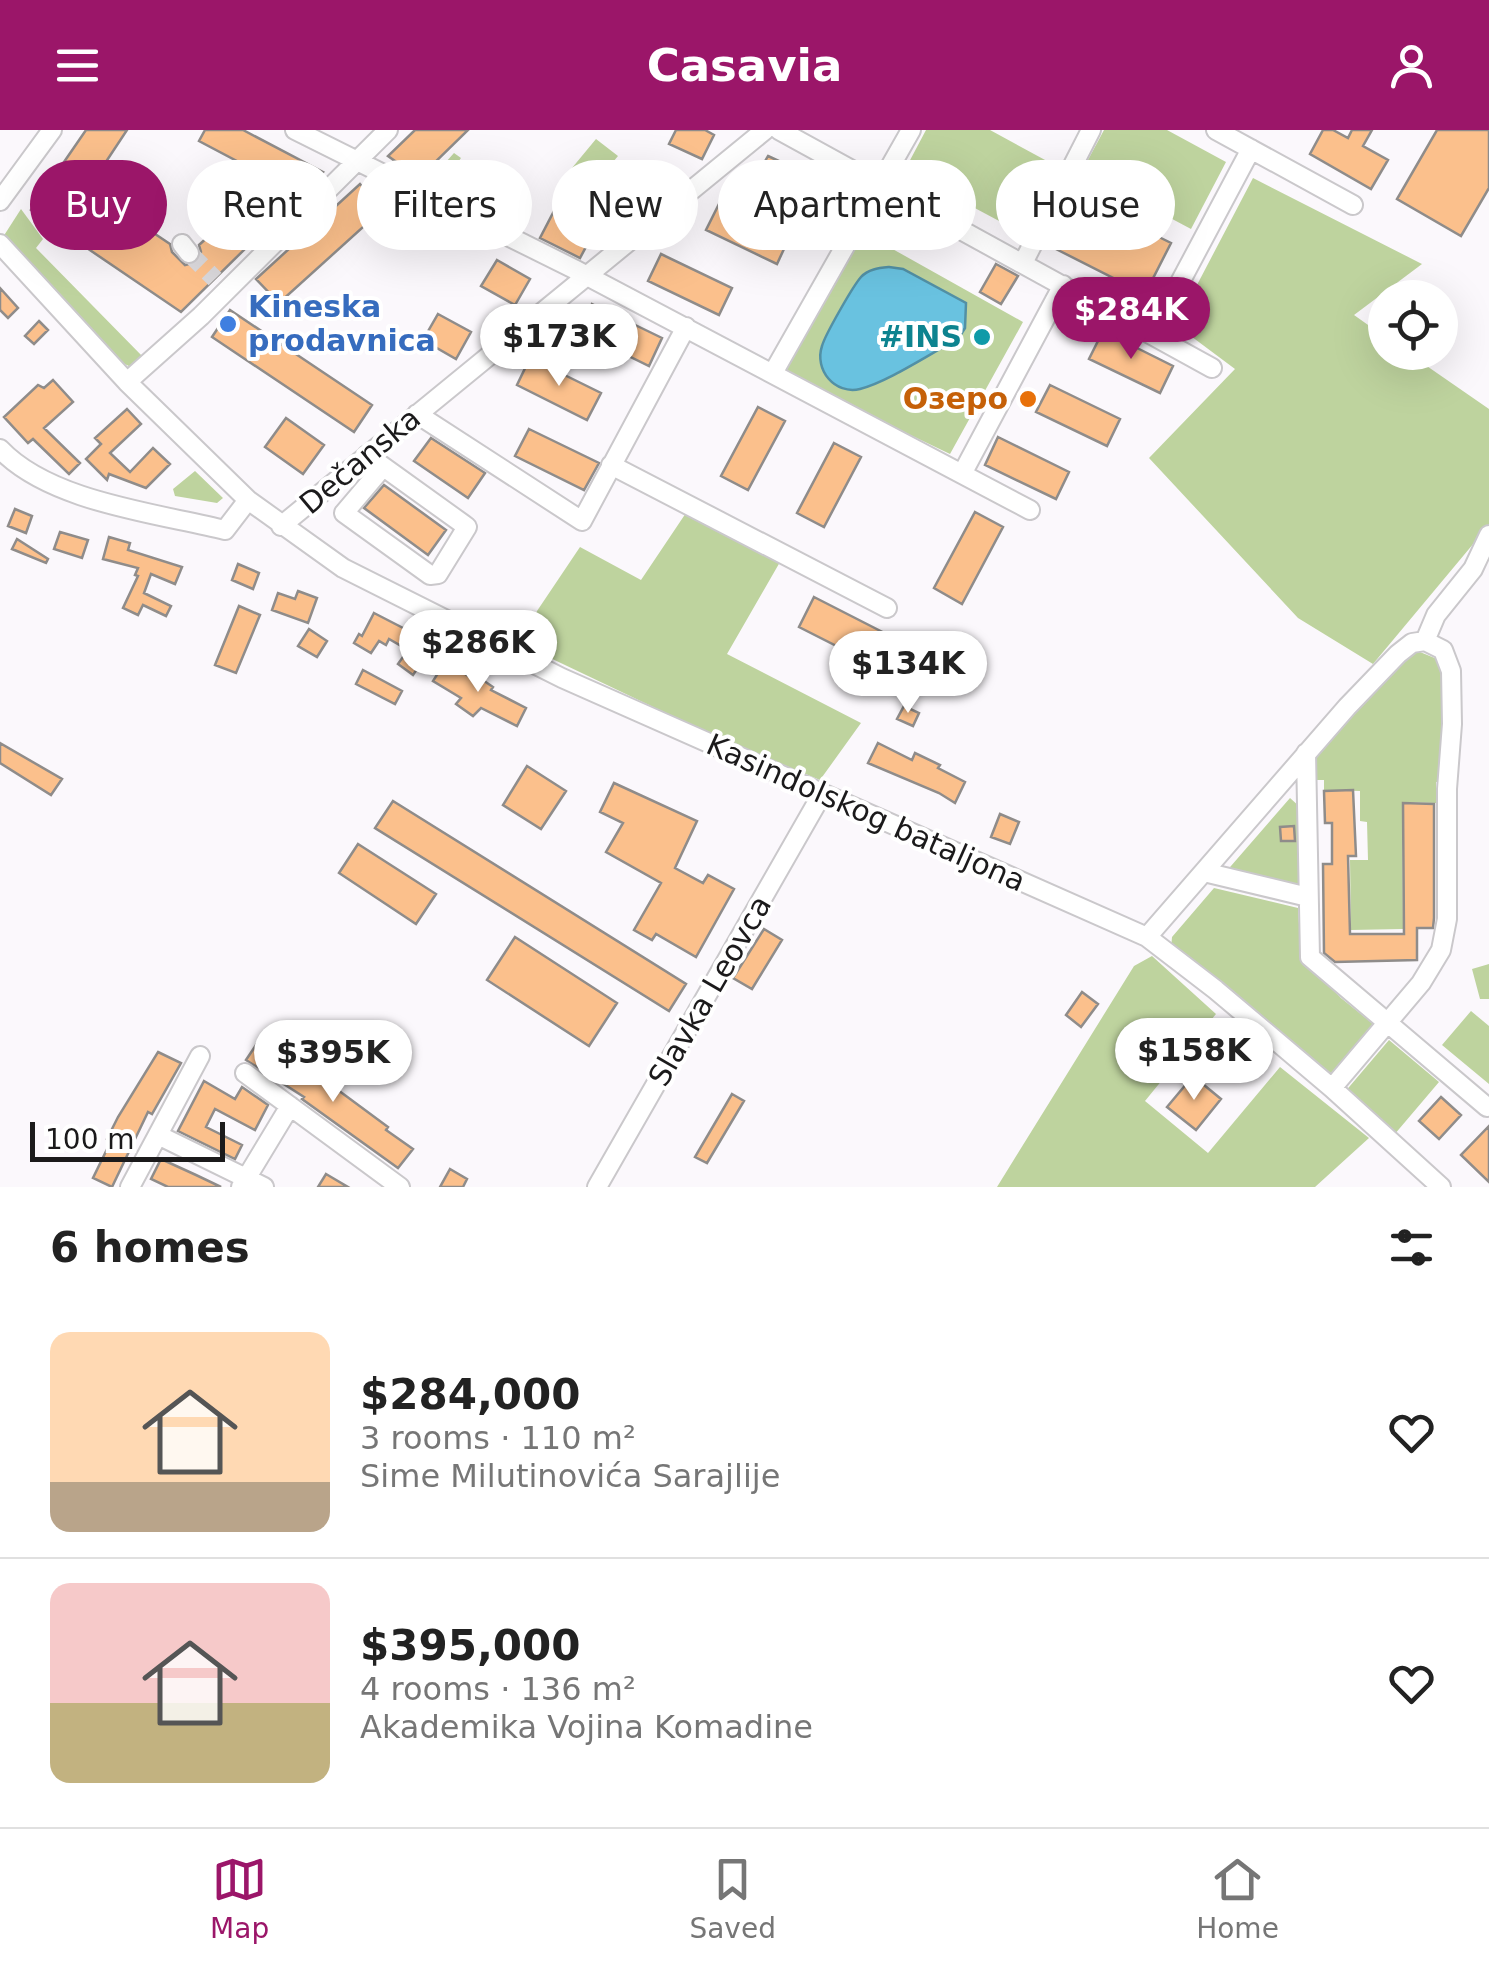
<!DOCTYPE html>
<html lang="en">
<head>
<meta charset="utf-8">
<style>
  :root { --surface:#fff; --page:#f2f2f2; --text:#222; --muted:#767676; --line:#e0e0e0; --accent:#9b1669 }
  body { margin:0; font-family:"DejaVu Sans",sans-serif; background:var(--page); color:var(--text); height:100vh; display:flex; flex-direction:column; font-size:38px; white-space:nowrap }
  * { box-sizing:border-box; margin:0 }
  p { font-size:32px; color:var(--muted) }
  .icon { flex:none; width:55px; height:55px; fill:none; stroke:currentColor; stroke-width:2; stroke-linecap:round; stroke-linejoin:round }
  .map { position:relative; height:1057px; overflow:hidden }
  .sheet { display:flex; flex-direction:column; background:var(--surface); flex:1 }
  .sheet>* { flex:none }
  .top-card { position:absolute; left:30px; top:30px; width:1430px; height:90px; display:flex; gap:20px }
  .buttons { position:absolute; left:1368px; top:150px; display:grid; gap:20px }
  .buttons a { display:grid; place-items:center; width:90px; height:90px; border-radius:50%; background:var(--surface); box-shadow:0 10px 40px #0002; font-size:50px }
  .scale { position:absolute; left:30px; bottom:25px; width:195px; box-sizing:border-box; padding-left:10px; border:5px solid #1b1a1b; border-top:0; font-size:28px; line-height:35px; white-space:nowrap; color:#1b1a1b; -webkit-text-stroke:8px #fff; paint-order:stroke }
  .price { position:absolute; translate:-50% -85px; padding:0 22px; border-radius:35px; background:#fff; color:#222; font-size:32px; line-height:65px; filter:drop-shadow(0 2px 5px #0008) }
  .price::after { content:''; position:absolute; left:50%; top:60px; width:30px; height:22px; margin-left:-15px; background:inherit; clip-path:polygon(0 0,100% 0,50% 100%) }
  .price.active { background:var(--accent); color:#fff }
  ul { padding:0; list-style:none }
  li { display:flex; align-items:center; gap:30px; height:250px; padding:0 50px }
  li+li { border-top:2px solid var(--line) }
  li span { display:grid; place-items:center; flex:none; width:280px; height:200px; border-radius:20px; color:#555 }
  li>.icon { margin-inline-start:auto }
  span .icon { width:120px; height:120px; fill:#fffc; stroke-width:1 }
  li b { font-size:42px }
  h2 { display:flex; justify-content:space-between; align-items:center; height:120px; padding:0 50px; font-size:42px }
  .chip { padding:0 35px; border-radius:45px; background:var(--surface); box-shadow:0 10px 40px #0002; font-size:35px; line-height:90px }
  .chip.active { background:var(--accent); color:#fff }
  header { display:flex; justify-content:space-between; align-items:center; height:130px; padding:0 50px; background:var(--accent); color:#fff; font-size:45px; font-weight:800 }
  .menu { display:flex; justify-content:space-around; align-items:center; height:140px; border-top:2px solid var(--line); background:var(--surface); font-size:28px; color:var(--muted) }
  .menu a { display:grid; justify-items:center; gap:5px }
  .menu .active { color:var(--accent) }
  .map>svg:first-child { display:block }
</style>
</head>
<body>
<header><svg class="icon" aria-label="menu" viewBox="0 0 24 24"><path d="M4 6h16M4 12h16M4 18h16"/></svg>Casavia<svg class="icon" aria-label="person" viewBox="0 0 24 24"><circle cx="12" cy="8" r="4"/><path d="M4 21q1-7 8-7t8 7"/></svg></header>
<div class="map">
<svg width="1489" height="1057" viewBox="0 0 1489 1057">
  <rect width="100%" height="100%" fill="#fbf8fc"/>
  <!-- green -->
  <path fill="#bed39e" d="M926,0H990L1058,37L1024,95L1016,100L911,44L908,34Z
    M1104,0H1167L1226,32L1191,99L1082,41Z
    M596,9L618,26L589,61L567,44Z
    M454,23L461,28L440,58L428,52Z
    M1253,48L1422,134L1354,185L1385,207V222L1408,223L1489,279V395L1373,534L1298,488L1149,328L1235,239L1176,195Z
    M21,79L43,109L36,118L145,229L131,237L116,230L3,107Z
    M864,103L1023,192L950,324L779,242Z
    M195,341L223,368L217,373L175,366L173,359Z
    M692,374L780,432L727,524L861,593L820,650L714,606L523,515L537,481L580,417L641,450Z
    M1420,522L1437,529C1453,568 1447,611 1443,652H1436V673L1402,672L1403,799L1351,800L1350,730H1368L1367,692L1360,691V661L1324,660V650H1312L1311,627L1406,526Z
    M1290,668L1300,677V761L1224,744Z
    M1214,758L1298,778L1301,826L1341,868L1377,897L1333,948L1171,819L1172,807Z
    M1152,826L1216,884L1145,971L1208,1023L1280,937L1369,1008L1315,1057H997L1134,836Z
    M1489,834V869H1480L1472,839Z
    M1471,881L1489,896V954L1442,915Z
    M1389,910L1439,952L1394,1005L1344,963Z"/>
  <!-- water -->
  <path fill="#69c2e0" stroke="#5290a5" stroke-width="2.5" d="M889,137L903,139L966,173L965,198L958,209C931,223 888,252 860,259C835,265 814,240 822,216C825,205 853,156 861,147C868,139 879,138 889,137Z"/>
  <!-- building -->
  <path fill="#fbc08c" stroke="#8f8c8a" stroke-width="2.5" d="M86,0H127L88,59L170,114L172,122L185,135L197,132L201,122L199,115L271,49L199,11L205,0H243L323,42L181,182L31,80Z
    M415,0H468L419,48L388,26Z
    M676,0H705L714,5L702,29L669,14Z
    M1323,0H1333L1348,8L1352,0H1372L1363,16L1388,30L1371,59L1310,24Z
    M1437,0H1489V58L1461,106L1397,69Z
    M768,26L835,57L818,85L752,54Z
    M615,35L653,54L638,85L599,66Z
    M360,54L383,79L279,173L256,149Z
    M1080,68L1171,113L1145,164L1054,118Z
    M720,72L790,106L777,134L706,100Z
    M554,81L594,102L580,128L540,108Z
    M661,124L732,158L719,185L648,151Z
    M497,130L530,149L515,175L481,156Z
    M996,134L1018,146L1001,174L980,162Z
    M0,158L18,178L8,188L0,180Z
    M592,174L662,208L649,236L578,201Z
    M230,180L372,275L354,302L212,207Z
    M438,184L471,202L456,229L423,210Z
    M39,191L48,200L34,214L25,206Z
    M1103,201L1173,236L1160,263L1089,229Z
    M530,228L601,263L587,290L517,255Z
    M53,250L73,272L44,298L80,333L69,344L33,309L28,313L4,287L38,255L44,258Z
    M1050,255L1120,289L1107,316L1036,282Z
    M758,277L785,291L748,360L721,346Z
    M127,279L141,294L110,323L130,342L153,318L170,334L146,358L109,344L107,350L86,329L101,314L95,308Z
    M286,288L324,315L303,344L265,317Z
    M529,299L599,333L584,360L515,326Z
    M998,307L1069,342L1056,369L985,335Z
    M431,308L485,343L468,368L414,331Z
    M834,313L861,327L824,397L797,383Z
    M384,355L446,400L428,425L364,378Z
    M15,379L32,386L26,403L8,396Z
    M975,382L1003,397L962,474L934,458Z
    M60,402L88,410L82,428L54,419Z
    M109,407L130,413L128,420L182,437L175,454L151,444L144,463L171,476L166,486L143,475L138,485L123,478L138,446L135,445L138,438L103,429Z
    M17,409L48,429L46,433L12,419Z
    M238,434L259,443L253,459L232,450Z
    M298,461L317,468L308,493L272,480L278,463L295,469Z
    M814,467L900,511L884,540L799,497Z
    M239,476L260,485L236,543L215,535Z
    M374,483L434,514L413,545L398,534L408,520L389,509L386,515L379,511L371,523L354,513L359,504L362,506Z
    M309,499L327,511L317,527L298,516Z
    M445,532L475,550L477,546L493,557L491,560L526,578L517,596L481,578L473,586L456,574L461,568L433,551Z
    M363,540L402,561L395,574L356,554Z
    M904,576L919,583L913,596L897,589Z
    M0,613L62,649L51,665L0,633Z
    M878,613L912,630L915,623L940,635L938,638L965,652L955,673L939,663L868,633Z
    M527,636L566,661L541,699L503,675Z
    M614,653L697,691L675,738L703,753L708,745L734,759L696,827L656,804L652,810L634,800L661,753L606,722L623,693L600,682Z
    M1353,660L1356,726H1348L1350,804H1404L1403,673L1434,674V788L1433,798H1417V830L1335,832L1324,823L1323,734H1332V693H1325L1324,661Z
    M393,671L686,854L669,881L375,698Z
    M1000,684L1019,692L1010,714L991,707Z
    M1294,696L1295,711H1281L1280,697Z
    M358,714L436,764L416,794L339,743Z
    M764,799L782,810L752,859L733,848Z
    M515,807L617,873L589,916L487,850Z
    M1082,862L1098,874L1081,897L1066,885Z
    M258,912L316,950L319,946L388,997L386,1000L413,1019L398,1038L302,969L304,967L246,930Z
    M158,922L181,933L152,984L148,982L112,1057L93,1048L111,1011L107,1009L118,987Z
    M1193,946L1221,969L1196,1000L1167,977Z
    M204,951L235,969L242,957L268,975L255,1000L215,979L206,997L242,1015L235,1029L178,1001Z
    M732,964L744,971L707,1033L695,1027Z
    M1441,967L1461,985L1439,1009L1419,991Z
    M1489,996V1052L1461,1025Z
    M161,1029L196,1045L221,1057H168L151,1049Z
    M450,1039L467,1049L463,1057H440Z
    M326,1044L348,1057H318Z"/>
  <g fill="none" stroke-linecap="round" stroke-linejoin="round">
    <!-- minor-tunnel -->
    <path stroke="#d9d7da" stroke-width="18" stroke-dasharray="18 9" stroke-linecap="butt" d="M189,123L215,149"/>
    <defs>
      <path id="minor" d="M295,0L574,139L1030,380
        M779,0L1212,238
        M1216,0L1353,75
        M0,71L52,0
        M0,114L127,252L248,370L343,438L562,548L1147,807L1216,860L1332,958L1441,1057
        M182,114L189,123
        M1023,133L1091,0
        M1152,205L1251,19
        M773,243L911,0
        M127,252L201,186L388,0
        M417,284L582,391L686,197
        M0,319C50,372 156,383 225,400L248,370
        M367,325L463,394L467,397L438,444L430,445L344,383L383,337
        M611,335L887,478
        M962,344L1063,155
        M281,396L765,0
        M1425,511L1436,485L1473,439L1489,405
        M1306,623L1310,827L1487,977
        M1204,742L1308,767
        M1147,807L1347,577L1398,524L1412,513L1425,511L1443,520L1451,541L1452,594L1447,659V789L1441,820L1421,853L1332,958
        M245,943L400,1057
        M158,1005L264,1057
        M130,1057L200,926
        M241,1057L290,976
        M597,1057L822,664"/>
    </defs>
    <!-- minor casing -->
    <use href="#minor" stroke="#cac8cb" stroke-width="22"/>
    <!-- minor -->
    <use href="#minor" stroke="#fff" stroke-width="18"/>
  </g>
  <!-- markers -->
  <circle fill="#3f7fe0" stroke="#fff" stroke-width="4" cx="228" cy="194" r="10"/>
  <circle fill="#0f9aa8" stroke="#fff" stroke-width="4" cx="982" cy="207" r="10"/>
  <circle fill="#e8710a" stroke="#fff" stroke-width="4" cx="1028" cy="269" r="10"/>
  <g text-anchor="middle" stroke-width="8" stroke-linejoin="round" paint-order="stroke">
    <!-- shop labels -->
    <g font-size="30" font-weight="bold" fill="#366cbe" stroke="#fff" text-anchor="start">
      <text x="248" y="187">Kineska<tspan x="248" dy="34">prodavnica</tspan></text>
    </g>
    <!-- culture labels -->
    <g font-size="30" font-weight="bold" fill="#0d838f" stroke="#fff" text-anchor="end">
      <text x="962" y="217">#INS</text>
    </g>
    <!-- food labels -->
    <g font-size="30" font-weight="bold" fill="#c56008" stroke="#fff" text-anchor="end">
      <text x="1008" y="279">Озеро</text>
    </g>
    <!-- street labels -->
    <g font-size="30" fill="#1b1a1b" stroke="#fff">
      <text transform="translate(360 331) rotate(-40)" y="10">Dečanska</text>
      <text transform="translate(866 683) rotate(24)" y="10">Kasindolskog bataljona</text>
      <text transform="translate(710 861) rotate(-60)" y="10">Slavka Leovca</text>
    </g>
  </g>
</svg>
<div class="buttons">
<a><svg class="icon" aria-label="locate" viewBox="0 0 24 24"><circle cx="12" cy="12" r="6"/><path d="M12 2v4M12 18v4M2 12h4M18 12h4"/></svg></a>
</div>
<div class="scale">100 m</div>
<b class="price active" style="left:1131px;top:232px">$284K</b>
<b class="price" style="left:559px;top:259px">$173K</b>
<b class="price" style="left:478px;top:565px">$286K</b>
<b class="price" style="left:908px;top:586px">$134K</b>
<b class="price" style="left:1194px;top:973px">$158K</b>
<b class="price" style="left:333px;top:975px">$395K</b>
<div class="top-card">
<a class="chip active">Buy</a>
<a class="chip">Rent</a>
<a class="chip">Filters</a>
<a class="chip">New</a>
<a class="chip">Apartment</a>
<a class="chip">House</a>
</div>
</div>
<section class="sheet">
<h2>6 homes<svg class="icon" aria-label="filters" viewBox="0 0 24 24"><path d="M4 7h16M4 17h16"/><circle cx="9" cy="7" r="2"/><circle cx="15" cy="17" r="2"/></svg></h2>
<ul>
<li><span style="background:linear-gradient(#ffd9b3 75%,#b9a48a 0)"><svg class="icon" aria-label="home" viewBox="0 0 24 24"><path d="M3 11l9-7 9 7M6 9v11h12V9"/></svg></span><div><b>$284,000</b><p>3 rooms · 110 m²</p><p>Sime Milutinovića Sarajlije</p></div><svg class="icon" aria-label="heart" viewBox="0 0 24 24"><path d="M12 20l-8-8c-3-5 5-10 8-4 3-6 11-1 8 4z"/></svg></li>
<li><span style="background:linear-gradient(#f6c9c9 60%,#c2b280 0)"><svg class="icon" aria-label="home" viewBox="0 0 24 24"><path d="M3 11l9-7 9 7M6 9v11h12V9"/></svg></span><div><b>$395,000</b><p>4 rooms · 136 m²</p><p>Akademika Vojina Komadine</p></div><svg class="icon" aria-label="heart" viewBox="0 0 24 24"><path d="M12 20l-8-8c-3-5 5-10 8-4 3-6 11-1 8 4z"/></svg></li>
</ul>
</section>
<nav class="menu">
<a class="active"><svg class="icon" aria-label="map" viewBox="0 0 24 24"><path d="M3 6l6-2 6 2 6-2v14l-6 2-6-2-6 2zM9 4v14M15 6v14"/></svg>Map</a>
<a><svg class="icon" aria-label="saved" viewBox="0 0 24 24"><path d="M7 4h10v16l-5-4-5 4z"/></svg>Saved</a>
<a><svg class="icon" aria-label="home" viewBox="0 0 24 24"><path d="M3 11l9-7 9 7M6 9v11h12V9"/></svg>Home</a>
</nav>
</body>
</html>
